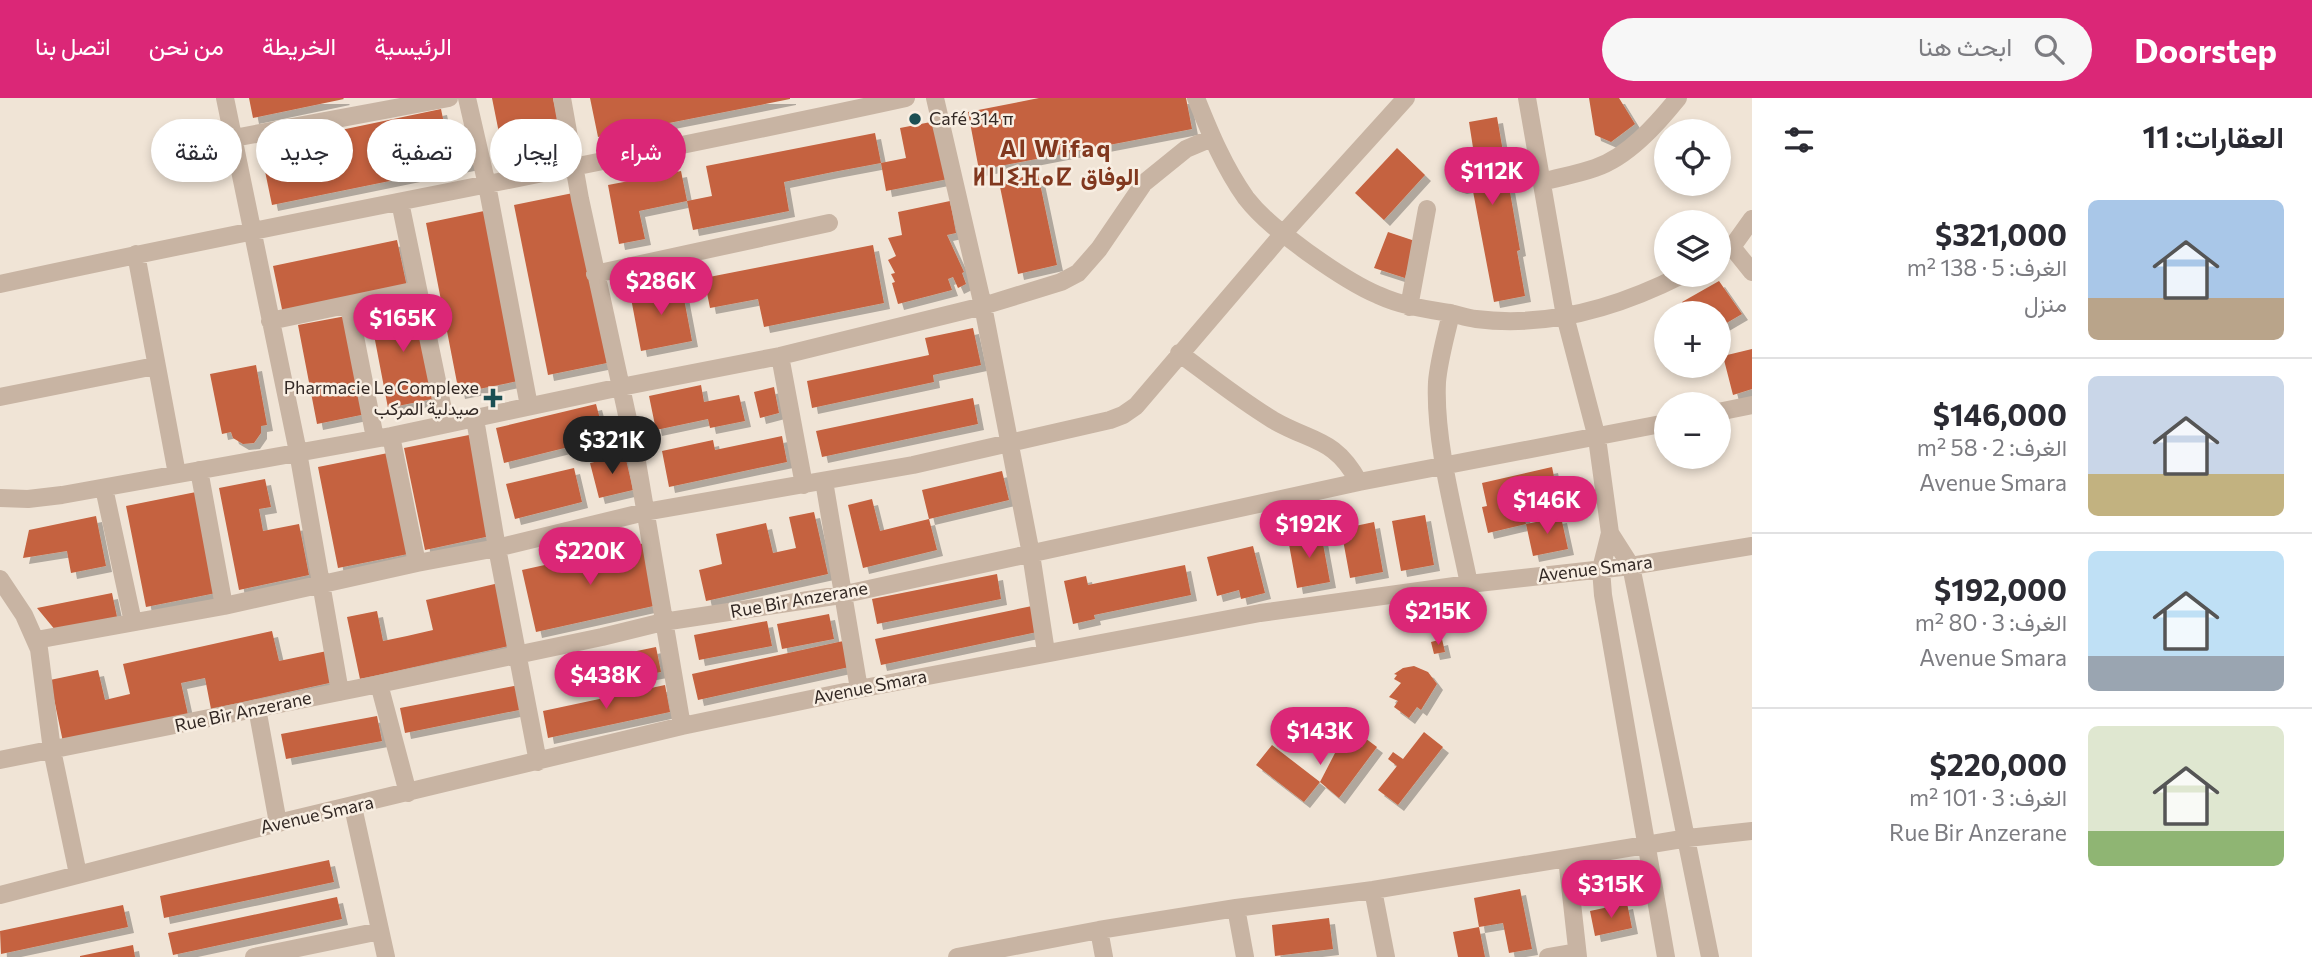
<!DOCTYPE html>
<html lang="ar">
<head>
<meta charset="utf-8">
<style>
  :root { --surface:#fff; --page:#f7f7f7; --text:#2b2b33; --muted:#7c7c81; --line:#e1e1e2; --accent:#db2777 }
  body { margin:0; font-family:Commissioner,Vazirmatn,"Noto Sans Tifinagh",sans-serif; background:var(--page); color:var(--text); direction:rtl; height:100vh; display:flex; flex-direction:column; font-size:26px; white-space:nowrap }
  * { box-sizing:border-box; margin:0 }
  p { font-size:23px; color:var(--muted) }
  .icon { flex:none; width:38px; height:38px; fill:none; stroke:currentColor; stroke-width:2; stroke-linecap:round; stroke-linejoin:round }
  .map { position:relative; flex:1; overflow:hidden; direction:ltr }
  .side { display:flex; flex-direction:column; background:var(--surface); width:560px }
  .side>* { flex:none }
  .hud { position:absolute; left:21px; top:21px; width:665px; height:63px; direction:rtl; display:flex; gap:14px }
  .tools { position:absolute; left:1654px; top:21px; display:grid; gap:14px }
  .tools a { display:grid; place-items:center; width:77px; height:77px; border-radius:50%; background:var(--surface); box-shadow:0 4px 10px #0003; font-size:35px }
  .price { position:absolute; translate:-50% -60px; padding:0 16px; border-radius:24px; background:var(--accent); color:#fff; font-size:23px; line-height:46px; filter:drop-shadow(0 2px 4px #0008) }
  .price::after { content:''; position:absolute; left:50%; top:42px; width:21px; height:16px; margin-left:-10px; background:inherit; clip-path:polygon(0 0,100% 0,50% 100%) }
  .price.selected { background:#222; color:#fff }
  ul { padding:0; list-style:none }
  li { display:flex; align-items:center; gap:21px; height:175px; padding:0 28px }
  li+li { border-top:2px solid var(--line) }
  li span { display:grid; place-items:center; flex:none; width:196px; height:140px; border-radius:10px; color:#555 }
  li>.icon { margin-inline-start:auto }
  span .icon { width:84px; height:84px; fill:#fffc; stroke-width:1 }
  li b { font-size:30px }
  h2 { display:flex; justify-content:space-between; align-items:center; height:84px; padding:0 28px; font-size:30px }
  .chip { padding:0 24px; border-radius:32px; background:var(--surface); box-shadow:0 4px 10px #0003; font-size:24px; line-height:63px }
  .chip.selected { background:var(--accent); color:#fff }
  header { display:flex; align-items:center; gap:42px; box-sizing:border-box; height:98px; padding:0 35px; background:var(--accent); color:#fff }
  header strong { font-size:33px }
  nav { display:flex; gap:38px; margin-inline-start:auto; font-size:24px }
  .search { width:490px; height:63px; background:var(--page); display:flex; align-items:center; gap:18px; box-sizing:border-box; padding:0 24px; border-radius:38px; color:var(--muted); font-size:26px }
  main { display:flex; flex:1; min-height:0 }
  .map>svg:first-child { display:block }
</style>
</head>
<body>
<header>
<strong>Doorstep</strong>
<div class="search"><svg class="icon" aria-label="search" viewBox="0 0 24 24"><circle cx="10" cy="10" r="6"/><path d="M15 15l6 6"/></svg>ابحث هنا</div>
<nav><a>الرئيسية</a><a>الخريطة</a><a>من نحن</a><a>اتصل بنا</a></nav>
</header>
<main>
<section class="side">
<h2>العقارات: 11<svg class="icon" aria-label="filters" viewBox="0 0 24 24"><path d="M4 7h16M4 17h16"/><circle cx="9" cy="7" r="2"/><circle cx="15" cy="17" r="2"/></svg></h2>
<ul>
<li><span style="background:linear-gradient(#a9c7e8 70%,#b9a48a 0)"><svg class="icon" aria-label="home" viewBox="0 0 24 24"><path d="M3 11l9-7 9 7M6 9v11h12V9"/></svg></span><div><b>$321,000</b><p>الغرف: 5 · 138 m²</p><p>منزل</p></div></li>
<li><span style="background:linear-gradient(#c9d6e8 70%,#c2b280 0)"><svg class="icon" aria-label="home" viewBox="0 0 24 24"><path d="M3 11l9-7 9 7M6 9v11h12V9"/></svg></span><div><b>$146,000</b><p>الغرف: 2 · 58 m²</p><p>Avenue Smara</p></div></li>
<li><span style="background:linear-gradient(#bfe0f5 75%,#9aa5b1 0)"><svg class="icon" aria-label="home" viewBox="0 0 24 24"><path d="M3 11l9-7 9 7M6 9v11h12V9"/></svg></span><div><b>$192,000</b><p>الغرف: 3 · 80 m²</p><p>Avenue Smara</p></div></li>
<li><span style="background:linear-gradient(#dfe7d0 75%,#8fb573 0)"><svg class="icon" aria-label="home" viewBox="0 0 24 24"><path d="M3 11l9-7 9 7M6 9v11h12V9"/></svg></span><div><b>$220,000</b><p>الغرف: 3 · 101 m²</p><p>Rue Bir Anzerane</p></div></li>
</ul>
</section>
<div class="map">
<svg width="1752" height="859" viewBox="0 0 1752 859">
  <defs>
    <filter id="shadow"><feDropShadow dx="6" dy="6" stdDeviation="0" flood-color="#0004"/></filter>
  </defs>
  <rect width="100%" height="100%" fill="#f0e4d6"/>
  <!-- building -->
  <path fill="#c5623f" filter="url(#shadow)" d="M249,0H343L344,1L253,20Z
    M492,0H553L563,49L504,60Z
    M590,0H790V1L598,39Z
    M1039,0H1186L1192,31L979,72L968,14Z
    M1589,0H1619L1635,26L1611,44L1595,37Z
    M441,11L447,40L471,35L478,65L272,107L260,49Z
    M1497,19L1520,152L1517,153L1525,198L1494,204L1472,88L1461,90L1449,86L1455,55L1469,53L1470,57L1474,56L1469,24Z
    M936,23L948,81L886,93L881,65L833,74L784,84L789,113L693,132L687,103L639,113L645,141L619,146L608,87L681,73L687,103L712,98L706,68L875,35L881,65L906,60L900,30Z
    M1397,50L1425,77L1384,122L1355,95Z
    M1038,76L1057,167L1018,176L999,84Z
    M573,95L607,265L548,277L514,107Z
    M950,103L956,135L947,137L964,174L962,175L966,186L958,190L953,179L948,181L952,192L898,206L892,185L895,184L891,176L895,175L888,162L896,158L888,140L902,137L898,114Z
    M484,113L518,283L459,295L426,125Z
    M1388,134L1415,143L1405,180L1374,170Z
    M397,142L407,189L283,216L273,168Z
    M873,147L884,205L764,229L758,201L710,210L704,180Z
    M1719,183L1742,216L1718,230V215H1689L1682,204Z
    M681,185L692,243L641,253L630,195Z
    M417,202L437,300L388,310L369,211Z
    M346,218L366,316L317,326L298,227Z
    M973,230L981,267L933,277L934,284L812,310L807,283L929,257L925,240Z
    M1752,251V291L1733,297L1723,258Z
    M256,267L267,327L261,328V335L254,345L243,346L233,340L231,334L222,336L210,276Z
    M701,287L704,304L739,297L745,323L710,330L708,321L656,332L649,298Z
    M774,289L779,315L760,320L754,294Z
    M973,300L978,326L822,359L816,333Z
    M596,306L605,340L504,365L496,330Z
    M474,336L495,437L425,452L404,350Z
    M782,338L787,364L669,389L662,353L713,342L715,352Z
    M388,355L408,456L338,470L318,369Z
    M625,357L633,392L599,400L590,365Z
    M1552,369L1557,393L1520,401L1526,426L1488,435L1482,409L1487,408L1482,385Z
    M574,370L582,404L515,421L506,386Z
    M1002,373L1009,402L929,421L922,392Z
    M265,381L271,409L259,411L263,433L299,426L309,477L239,492L219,390Z
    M196,394L216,495L146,509L126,408Z
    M872,401L880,433L929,421L937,452L863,470L848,407Z
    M814,414L828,476L706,503L699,472L722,466L716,436L766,425L773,455L796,450L789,419Z
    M1425,417L1434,467L1401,473L1392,423Z
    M96,418L106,468L71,475L67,453L23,460L29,432Z
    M1561,419L1568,451L1533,458L1526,426Z
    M1374,424L1383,474L1350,480L1341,431Z
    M1321,435L1330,484L1297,490L1288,441Z
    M645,445L658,507L536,534L522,472Z
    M1253,448L1265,495L1241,501L1239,492L1217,498L1207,459Z
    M1185,467L1191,497L1094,517L1095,521L1073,526L1064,483L1086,478L1088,487Z
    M997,476L1001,501L877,526L872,501Z
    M499,485L513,547L360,581L347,519L377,513L383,543L407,538L433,532L426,502Z
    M112,495L117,519L56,533L37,510Z
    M1032,508L1037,534L881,567L875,541Z
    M829,516L834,541L782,551L777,526Z
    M767,523L772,548L699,562L694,537Z
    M272,533L279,563L327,553L334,584L211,611L205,580L181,585L188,617L63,644L50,582L98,572L105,602L130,596L123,566Z
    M1442,541L1445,554L1434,556L1431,544Z
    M848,542L854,568L698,602L692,576Z
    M656,549L661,574L584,589L579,565Z
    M1414,568L1428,574L1437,586L1421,612L1417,609L1409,620L1394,609L1398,603L1389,599L1401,585L1394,581L1397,577L1394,576L1403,570Z
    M519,587L524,611L405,635L400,610Z
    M665,587L670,614L548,640L543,613Z
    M377,618L382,643L286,661L281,636Z
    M1349,628L1377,649L1339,700L1320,684L1304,704L1256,667L1272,647L1320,684Z
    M1424,634L1443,649L1398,707L1378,692L1397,668L1388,661L1393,654L1403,661Z
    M329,762L334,784L164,820L160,798Z
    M1520,791L1532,851L1509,855L1503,825L1479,829L1485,859H1458L1453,834L1479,829L1474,800Z
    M337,799L342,821L173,857L168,835Z
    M1627,805L1632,830L1595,838L1590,813Z
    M123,807L128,829L1,856L0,833Z
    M1329,820L1333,851L1275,858L1272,827Z
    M133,847L135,859H80V858Z"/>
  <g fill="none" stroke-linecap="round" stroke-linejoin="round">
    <!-- minor -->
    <path stroke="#c8b4a3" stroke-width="18" d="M225,0L298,354L340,594
      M467,0L487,87L529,308
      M562,0L580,101L636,358L682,628
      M935,0L983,208L1031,456L1046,554
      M1196,0C1210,35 1224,69 1246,100C1264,123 1287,139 1310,156C1331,171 1354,187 1378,197C1402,208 1425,211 1450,215C1459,217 1467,220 1476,221C1547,230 1619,209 1682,177
      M1527,0L1565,218L1597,340L1610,435L1601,471L1603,497L1666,859
      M234,40L449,0
      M1542,84C1560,79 1578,76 1595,70C1628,59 1657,26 1678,0
      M400,104L446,326
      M1732,149L1752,174
      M136,156L177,376
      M1718,156L1732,149L1752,121
      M595,176L829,125
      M0,186C301,120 605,66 906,0
      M349,208L375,340
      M1409,209L1427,111
      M1451,215C1446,238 1439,261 1437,284C1434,345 1457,425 1469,486
      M270,223L417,192
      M1179,255C1210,278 1240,302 1273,322C1313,345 1334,339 1359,384
      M780,258L804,387
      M0,299L155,268
      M1718,314L1752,307
      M475,321L497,450L538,664
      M391,338L417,465
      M199,372L224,508
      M824,383L859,591
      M104,390L133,524
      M0,400L28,401L62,397L391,338L621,289L780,258L983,208L1061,184L1078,175L1099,151L1144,85L1186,51L1212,40
      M1610,435L1631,468L1710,859
      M0,481L24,517L39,551L52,652L78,776
      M36,542L224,508L417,465L497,450L645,414L913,367L1110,322L1123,317L1136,308L1282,137L1406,0
      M379,586L408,695
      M257,610L278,725
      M0,662L379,586L602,539L663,524L841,497L1359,384L1666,325
      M353,709L386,859
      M1567,760L1578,859
      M1373,792L1386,859
      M0,797L278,725L682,628L859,591L1260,515L1469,486L1631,468L1752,448
      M1236,810L1245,859
      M1099,832L1104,859
      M254,859L380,833
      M957,859L1099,832L1236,810L1373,792L1688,740L1752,733
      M1548,859L1577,854"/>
  </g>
  <!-- markers -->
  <g fill="#1b4f53" stroke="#f8eee2" stroke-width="2.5">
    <circle cx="915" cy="21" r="7"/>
    <path d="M489.5 289.5h7v7h7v7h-7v7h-7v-7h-7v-7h7z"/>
  </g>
  <g text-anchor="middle" stroke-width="5" stroke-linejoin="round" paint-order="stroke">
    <!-- poi labels -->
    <g font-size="18" fill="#332925" stroke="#f8eee2" text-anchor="start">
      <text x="929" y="27">Café 314 π</text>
      <text x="479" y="296" text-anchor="end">Pharmacie Le Complexe<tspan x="479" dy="21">صيدلية المركب</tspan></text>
    </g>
    <!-- street labels -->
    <g font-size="18" fill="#332925" stroke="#f8eee2">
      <text transform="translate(1595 471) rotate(-7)" y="6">Avenue Smara</text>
      <text transform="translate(799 502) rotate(-10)" y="6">Rue Bir Anzerane</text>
      <text transform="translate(870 589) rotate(-11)" y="6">Avenue Smara</text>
      <text transform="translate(243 614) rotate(-12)" y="6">Rue Bir Anzerane</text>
      <text transform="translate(317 717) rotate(-13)" y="6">Avenue Smara</text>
    </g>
    <!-- district labels -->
    <g font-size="24" font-weight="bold" letter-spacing="2" fill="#81381f" stroke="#f8eee2">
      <text x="1056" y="59">Al Wifaq<tspan x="1056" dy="28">ⵍⵡⵉⴼⴰⵇ الوفاق</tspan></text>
    </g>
  </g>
</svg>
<div class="tools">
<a><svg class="icon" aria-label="locate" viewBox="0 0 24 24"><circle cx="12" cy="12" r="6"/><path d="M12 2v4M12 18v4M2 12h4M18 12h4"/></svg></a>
<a><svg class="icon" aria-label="layers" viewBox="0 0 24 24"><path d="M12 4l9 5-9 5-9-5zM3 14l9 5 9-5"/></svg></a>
<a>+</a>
<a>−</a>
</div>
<b class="price" style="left:1492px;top:109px">$112K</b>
<b class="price" style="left:661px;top:219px">$286K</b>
<b class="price" style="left:403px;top:256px">$165K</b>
<b class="price selected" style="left:612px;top:378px">$321K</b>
<b class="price" style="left:1547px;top:438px">$146K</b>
<b class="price" style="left:1309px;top:462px">$192K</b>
<b class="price" style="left:590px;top:489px">$220K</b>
<b class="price" style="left:1438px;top:549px">$215K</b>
<b class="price" style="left:606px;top:613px">$438K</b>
<b class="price" style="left:1320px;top:669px">$143K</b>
<b class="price" style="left:1611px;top:822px">$315K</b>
<div class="hud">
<a class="chip selected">شراء</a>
<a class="chip">إيجار</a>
<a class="chip">تصفية</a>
<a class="chip">جديد</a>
<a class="chip">شقة</a>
</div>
</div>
</main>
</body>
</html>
